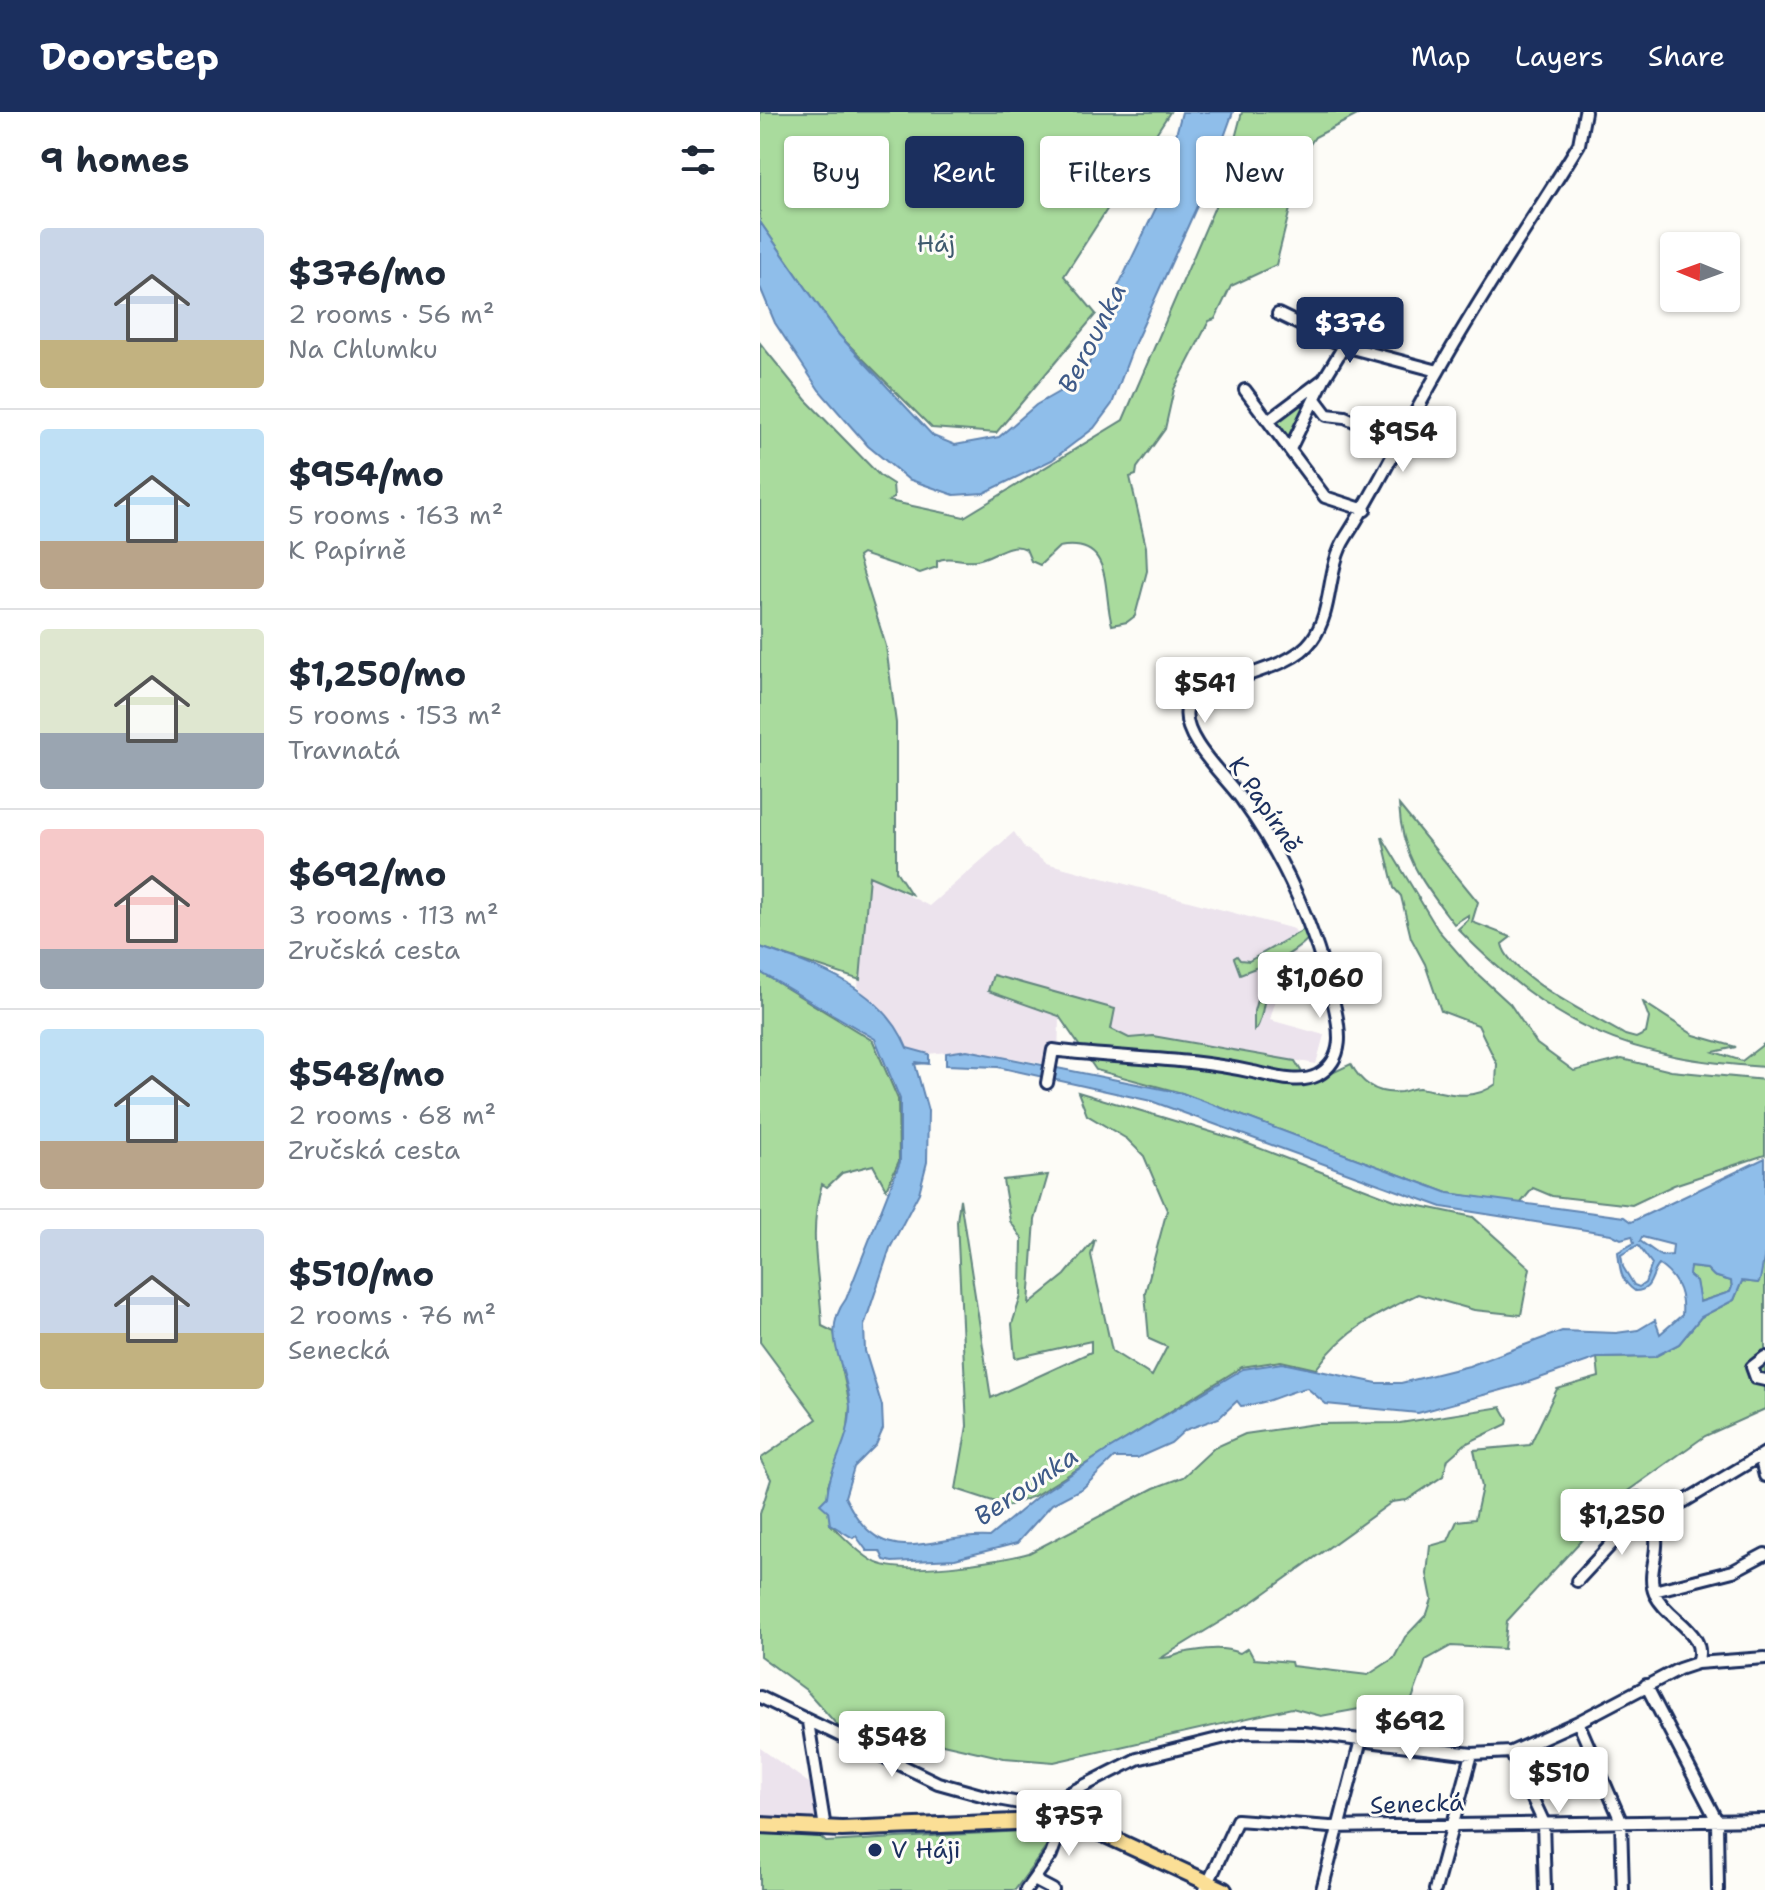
<!DOCTYPE html>
<html lang="en">
<head>
<meta charset="utf-8">
<style>
  :root { --surface:#fff; --page:#f2f2f3; --text:#1f2937; --muted:#747a83; --line:#e0e1e3; --accent:#1b2f5e }
  body { margin:0; font-family:"Shantell Sans",sans-serif; background:var(--page); color:var(--text); height:100vh; display:flex; flex-direction:column; font-size:30px; white-space:nowrap }
  * { box-sizing:border-box; margin:0 }
  p { font-size:26px; color:var(--muted) }
  .icon { flex:none; width:44px; height:44px; fill:none; stroke:currentColor; stroke-width:2; stroke-linecap:round; stroke-linejoin:round }
  .map { position:relative; flex:1; overflow:hidden }
  .panel { display:flex; flex-direction:column; background:var(--surface); width:760px }
  .panel>* { flex:none }
  .guide { position:absolute; left:24px; top:24px; width:760px; height:72px; display:flex; gap:16px }
  .needle { width:52px; rotate:271deg }
  .controls { position:absolute; left:900px; top:120px; display:grid; gap:16px }
  .controls a { display:grid; place-items:center; width:80px; height:80px; border-radius:8px; background:var(--surface); box-shadow:0 2px 6px #0004; font-size:40px }
  .price { position:absolute; translate:-50% -68px; padding:0 18px; border-radius:8px; background:#fff; color:#222; font-size:26px; line-height:52px; filter:drop-shadow(0 2px 4px #0008) }
  .price::after { content:''; position:absolute; left:50%; top:48px; width:24px; height:18px; margin-left:-12px; background:inherit; clip-path:polygon(0 0,100% 0,50% 100%) }
  .price.current { background:var(--accent); color:#fff }
  ul { padding:0; list-style:none }
  li { display:flex; align-items:center; gap:24px; height:200px; padding:0 40px }
  li+li { border-top:2px solid var(--line) }
  li span { display:grid; place-items:center; flex:none; width:224px; height:160px; border-radius:8px; color:#555 }
  li>.icon { margin-inline-start:auto }
  span .icon { width:96px; height:96px; fill:#fffc; stroke-width:1 }
  li b { font-size:34px }
  h2 { display:flex; justify-content:space-between; align-items:center; height:96px; padding:0 40px; font-size:34px }
  .tag { padding:0 28px; border-radius:8px; background:var(--surface); box-shadow:0 2px 6px #0004; font-size:28px; line-height:72px }
  .tag.current { background:var(--accent); color:#fff }
  header { display:flex; align-items:center; gap:48px; box-sizing:border-box; height:112px; padding:0 40px; background:var(--accent); color:#fff }
  header strong { font-size:38px }
  nav { display:flex; gap:44px; margin-inline-start:auto; font-size:28px }
  main { display:flex; flex:1; min-height:0 }
  .map>svg:first-child { display:block }
</style>
</head>
<body>
<header>
<strong>Doorstep</strong>
<nav><a>Map</a><a>Layers</a><a>Share</a></nav>
</header>
<main>
<section class="panel">
<h2>9 homes<svg class="icon" aria-label="filters" viewBox="0 0 24 24"><path d="M4 7h16M4 17h16"/><circle cx="9" cy="7" r="2"/><circle cx="15" cy="17" r="2"/></svg></h2>
<ul>
<li><span style="background:linear-gradient(#c9d6e8 70%,#c2b280 0)"><svg class="icon" aria-label="home" viewBox="0 0 24 24"><path d="M3 11l9-7 9 7M6 9v11h12V9"/></svg></span><div><b>$376/mo</b><p>2 rooms · 56 m²</p><p>Na Chlumku</p></div></li>
<li><span style="background:linear-gradient(#bfe0f5 70%,#b9a48a 0)"><svg class="icon" aria-label="home" viewBox="0 0 24 24"><path d="M3 11l9-7 9 7M6 9v11h12V9"/></svg></span><div><b>$954/mo</b><p>5 rooms · 163 m²</p><p>K Papírně</p></div></li>
<li><span style="background:linear-gradient(#dfe7d0 65%,#9aa5b1 0)"><svg class="icon" aria-label="home" viewBox="0 0 24 24"><path d="M3 11l9-7 9 7M6 9v11h12V9"/></svg></span><div><b>$1,250/mo</b><p>5 rooms · 153 m²</p><p>Travnatá</p></div></li>
<li><span style="background:linear-gradient(#f6c9c9 75%,#9aa5b1 0)"><svg class="icon" aria-label="home" viewBox="0 0 24 24"><path d="M3 11l9-7 9 7M6 9v11h12V9"/></svg></span><div><b>$692/mo</b><p>3 rooms · 113 m²</p><p>Zručská cesta</p></div></li>
<li><span style="background:linear-gradient(#bfe0f5 70%,#b9a48a 0)"><svg class="icon" aria-label="home" viewBox="0 0 24 24"><path d="M3 11l9-7 9 7M6 9v11h12V9"/></svg></span><div><b>$548/mo</b><p>2 rooms · 68 m²</p><p>Zručská cesta</p></div></li>
<li><span style="background:linear-gradient(#c9d6e8 65%,#c2b280 0)"><svg class="icon" aria-label="home" viewBox="0 0 24 24"><path d="M3 11l9-7 9 7M6 9v11h12V9"/></svg></span><div><b>$510/mo</b><p>2 rooms · 76 m²</p><p>Senecká</p></div></li>
</ul>
</section>
<div class="map">
<svg width="1005" height="1778" viewBox="0 0 1005 1778">
  <rect width="100%" height="100%" fill="#fdfcf7"/>
  <filter id="ink" filterUnits="userSpaceOnUse"><feTurbulence type="fractalNoise" baseFrequency=".0125" numOctaves="2"/><feDisplacementMap in="SourceGraphic" scale="16" xChannelSelector="R" yChannelSelector="G"/><feConvolveMatrix kernelMatrix="1 2 1 2 8 2 1 2 1" color-interpolation-filters="sRGB"/></filter>
  <g filter="url(#ink)">
    <!-- built -->
    <path fill="#ece3ed" d="M254,720L264,735L286,751L534,817L544,833L527,847L510,908L564,923L556,952L394,924L369,926L351,918L355,897L234,863L229,879L299,904L298,954L207,938L168,942L147,936L141,921L98,875L109,763L169,794Z
      M0,1636L53,1674L56,1708L0,1707Z"/>
    <!-- green -->
    <path fill="#a9db9d" stroke="#62857e" stroke-width="2" d="M0,0H410L304,164L336,202L236,321L172,316L79,223L0,110Z
      M482,0H603L555,25L544,41L516,153L471,174L455,207L449,209L414,277L405,317L377,356L376,363L370,365L386,435L387,459L375,504L367,510L352,513C342,479 355,425 299,435L280,453L271,449L266,437C249,428 233,446 216,448C203,450 188,443 177,449V455L160,461L102,442L98,445L126,534L136,611V759L151,782L109,764L100,868L0,835V231L46,288L119,363L133,372L134,386L129,389L204,405L363,308L460,83Z
      M560,271L532,326H525L515,314V305Z
      M639,693L718,790L712,810L751,825L742,832C748,864 837,906 865,923L876,926L886,921L889,906L883,890L934,923L976,935L954,940L982,949L1005,931V955C867,946 796,917 698,817L708,808V803L694,812C663,771 642,746 639,693Z
      M622,725L678,818L711,856L750,892L777,932L814,959L862,947L911,959L1005,968V1043L914,1073L872,1093L792,1084L773,1076L760,1092L688,1081L422,981L336,958L299,904L228,879L233,863L355,897L351,917L369,926L393,924L535,949L549,972L591,952C601,971 617,983 641,980C647,979 653,976 659,976C686,980 711,991 736,972L737,952L718,913L681,899L665,852L651,826L641,784L634,776Z
      M545,817L549,825C541,838 520,843 512,859C504,874 504,912 494,919V899L504,862L498,855L480,862L474,846L477,844L480,848L489,849Z
      M0,860L113,929L138,987L139,1049L126,1077L113,1053L82,1061L67,1075L62,1072C47,1122 60,1164 62,1214L74,1220L90,1293L87,1326L68,1373L70,1412C83,1424 97,1440 113,1449C139,1465 238,1450 269,1441L394,1376L423,1365L454,1336L485,1322L555,1312L640,1311L741,1295L748,1307L747,1312L705,1332L688,1347L683,1364L647,1388L632,1390L494,1489L401,1546C413,1547 417,1541 427,1540C448,1537 460,1534 480,1541L488,1536L494,1547L531,1550L532,1554L608,1563L634,1546L645,1525L667,1502L672,1487L667,1462L670,1434L688,1429L697,1409L715,1407L722,1375L714,1338L770,1333L797,1277L839,1265L837,1246L894,1245L919,1232L941,1205L974,1188L982,1169L998,1171L1005,1141V1297L945,1324L865,1381L747,1509L744,1537L691,1534L666,1548L651,1590L626,1587L599,1597L561,1604L532,1596L294,1650L244,1646L152,1625L78,1614L46,1578L0,1544V1402L11,1367L0,1347L57,1307L0,1230Z
      M318,980L478,1028L637,1089L713,1105L770,1156L761,1203L714,1198L658,1182C617,1202 583,1219 556,1257L521,1249L482,1255L274,1384L248,1394L196,1377L207,1314L197,1109L200,1087L231,1286L331,1240V1229L255,1246L252,1212L261,1184L262,1126L250,1109L243,1068L288,1063L275,1108L269,1192L305,1163L335,1127L331,1143L352,1239L392,1264L407,1235L389,1227L385,1181L407,1098L384,1044L367,1027L327,1003Z
      M930,1155L947,1157L954,1164L971,1169L972,1175L970,1180L939,1190L936,1169L928,1163Z
      M281,1718L290,1730L255,1778H0V1720L56,1721L66,1730Z"/>
    <!-- water -->
    <path fill="#8fbeea" stroke="#6185b2" stroke-width="2" fill-rule="evenodd" d="M422,0H473L447,72L374,233L352,292L334,316L292,348L224,381L194,383L148,367L108,334L59,278L15,211L0,175V110L79,223L173,324L195,333L239,325L276,293L311,273L326,260L357,177L397,94Z
      M0,835C56,854 123,876 147,936L169,942V951L155,952L168,999L167,1050L159,1081L130,1136L104,1214L105,1239L122,1294L123,1317L116,1333L94,1355L85,1385C123,1464 170,1421 229,1425L278,1384L346,1339L483,1257L522,1251L617,1271H641L709,1254L802,1219L856,1221L878,1218L895,1208L900,1222L922,1203C924,1181 917,1165 899,1153C890,1163 893,1179 875,1179C860,1168 860,1157 858,1140L874,1131L872,1124L861,1127L851,1122L682,1095L391,989L238,955L186,953V941L207,938L422,981L688,1081L864,1105L871,1110L1005,1046V1141L1000,1168L998,1171L982,1169L974,1188L941,1205L919,1232L894,1245L837,1246L760,1273L658,1301L566,1292L547,1276C522,1281 509,1292 481,1294L477,1289L459,1306L425,1318L411,1331L377,1346H354L323,1376L292,1392L257,1431L195,1447L132,1450L124,1448L120,1439H107L96,1424L93,1426L70,1412L68,1399L60,1392L67,1385C69,1354 91,1328 90,1295C89,1255 58,1224 86,1187L140,1050V987L115,927L0,860ZM882,1125L913,1133L912,1143L901,1144L880,1129ZM878,1133L892,1152L885,1171L879,1175L874,1173L863,1155L861,1143ZM930,1155L947,1157L954,1164L971,1169L972,1175L970,1180L940,1190L936,1169L929,1163Z"/>
    <g fill="none" stroke-linecap="round" stroke-linejoin="round">
      <!-- stream -->
      <path stroke="#6185b2" stroke-width="2" d="M156,950L169,952"/>
      <defs>
        <path id="minor" d="M518,202L584,234L678,259
          M485,278L565,385L605,398
          M555,287L567,303L585,305L641,330
          M508,309L564,267L584,234
          M530,337L564,267
          M287,971L293,938C360,947 427,945 493,960C512,964 539,973 558,963C586,947 580,917 574,892C555,818 528,751 482,688C466,665 421,626 427,597C446,563 526,564 552,528C574,498 566,456 586,425C620,372 646,315 678,260C721,182 773,108 819,32L825,0
          M1005,1245L992,1255L996,1266L1005,1268
          M1000,1344L1005,1364
          M878,1386C884,1398 894,1412 896,1426C898,1445 887,1463 895,1482C907,1508 949,1520 937,1551
          M890,1410L1005,1341
          M817,1469L884,1397
          M894,1479L973,1459L1005,1442
          M886,1573L957,1709L958,1778
          M0,1585L178,1671L232,1686L282,1695L377,1647L486,1620L544,1621L712,1642L751,1640L818,1610L919,1557L937,1551L1005,1546
          M48,1610L65,1716
          M818,1610L861,1709L863,1778
          M751,1640L783,1709L785,1778
          M274,1768L293,1778
          M266,1778L291,1743L304,1708
          M445,1778L477,1708L570,1715L1005,1708
          M562,1778L601,1628
          M675,1778L712,1642"/>
        <path id="major" d="M0,1713L82,1717L304,1708L328,1715L464,1778"/>
      </defs>
      <!-- minor casing -->
      <use href="#minor" stroke="#1b2f5e" stroke-width="16"/>
      <!-- major casing -->
      <use href="#major" stroke="#1b2f5e" stroke-width="20"/>
      <!-- minor -->
      <use href="#minor" stroke="#fdfcf7" stroke-width="10"/>
      <!-- major -->
      <use href="#major" stroke="#fbdf96" stroke-width="14"/>
    </g>
  </g>
  <!-- markers -->
  <circle fill="#1b2f5e" stroke="#fdfcf7" stroke-width="3" cx="115" cy="1738" r="8"/>
  <g text-anchor="middle" stroke-width="6" stroke-linejoin="round" paint-order="stroke">
    <!-- park labels -->
    <g font-size="24" fill="#3e5a6e" stroke="#fdfcf7">
      <text x="176" y="140">Háj</text>
    </g>
    <!-- street labels -->
    <g font-size="24" fill="#1b2f5e" stroke="#fdfcf7">
      <text transform="translate(505 693) rotate(56)" y="8">K Papírně</text>
      <text transform="translate(657 1692) rotate(-2)" y="8">Senecká</text>
    </g>
    <!-- poi labels -->
    <g font-size="24" fill="#1b2f5e" stroke="#fdfcf7" text-anchor="start">
      <text x="131" y="1746">V Háji</text>
    </g>
    <!-- water labels -->
    <g font-size="26" font-style="italic" fill="#3e5a88" stroke="#fdfcf7">
      <text transform="translate(332 226) rotate(-63)" y="9">Berounka</text>
      <text transform="translate(266 1374) rotate(-34)" y="9">Berounka</text>
    </g>
  </g>
</svg>
<div class="controls">
<a><svg class="needle" viewBox="-14 -14 28 28"><path d="M0-13l5 13h-10z" fill="#e53935"/><path d="M0 13l5-13h-10z" fill="#747a83"/></svg></a>
</div>
<b class="price current" style="left:590px;top:253px">$376</b>
<b class="price" style="left:643px;top:362px">$954</b>
<b class="price" style="left:445px;top:613px">$541</b>
<b class="price" style="left:560px;top:908px">$1,060</b>
<b class="price" style="left:862px;top:1445px">$1,250</b>
<b class="price" style="left:650px;top:1651px">$692</b>
<b class="price" style="left:132px;top:1667px">$548</b>
<b class="price" style="left:799px;top:1703px">$510</b>
<b class="price" style="left:309px;top:1746px">$757</b>
<div class="guide">
<a class="tag">Buy</a>
<a class="tag current">Rent</a>
<a class="tag">Filters</a>
<a class="tag">New</a>
</div>
</div>
</main>
</body>
</html>
